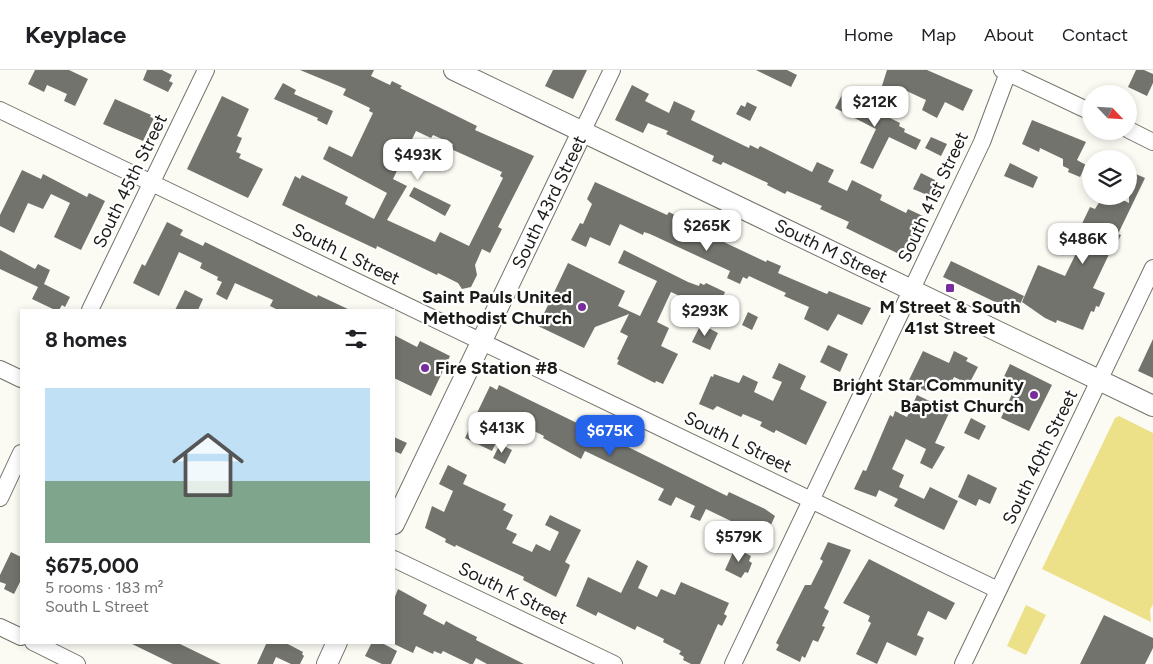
<!DOCTYPE html>
<html lang="en">
<head>
<meta charset="utf-8">
<style>
  :root { --surface:#fff; --page:#f6f6f6; --text:#202124; --muted:#757577; --line:#e0e0e0; --accent:#2563eb }
  body { margin:0; font-family:Figtree,sans-serif; background:var(--page); color:var(--text); height:100vh; display:flex; flex-direction:column; font-size:19px; white-space:nowrap }
  * { box-sizing:border-box; margin:0 }
  p { font-size:16px; color:var(--muted) }
  .icon { flex:none; width:28px; height:28px; fill:none; stroke:currentColor; stroke-width:2; stroke-linecap:round; stroke-linejoin:round }
  .map { position:relative; flex:1; overflow:hidden }
  .side { position:absolute; left:20px; top:239px; width:375px; height:335px; display:flex; flex-direction:column; background:var(--surface); border-radius:0px; box-shadow:0 2px 8px #0003 }
  .side>* { flex:none }
  .needle { width:32px; rotate:115deg }
  .fabs { position:absolute; left:1082px; top:15px; display:grid; gap:10px }
  .fabs a { display:grid; place-items:center; width:55px; height:55px; border-radius:50%; background:var(--surface); box-shadow:0 2px 8px #0003; font-size:25px }
  .price { position:absolute; translate:-50% -42px; padding:0 11px; border-radius:10px; background:#fff; color:#222; font-size:16px; line-height:32px; filter:drop-shadow(0 1px 2px #0008) }
  .price::after { content:''; position:absolute; left:50%; top:30px; width:15px; height:11px; margin-left:-8px; background:inherit; clip-path:polygon(0 0,100% 0,50% 100%) }
  .price.selected { background:var(--accent); color:#fff }
  ul { padding:0; list-style:none }
  li { display:grid; align-content:center; gap:10px; height:265px; padding:0 25px }
  li+li { border-top:1px solid var(--line) }
  li span { display:grid; place-items:center; height:155px; border-radius:0px; color:#555 }
  li>.icon { margin-inline-start:auto }
  span .icon { width:90px; height:90px; fill:#fffc; stroke-width:1 }
  li b { font-size:21px }
  h2 { display:flex; justify-content:space-between; align-items:center; height:60px; padding:0 25px; font-size:21px }
  header { display:flex; align-items:center; gap:30px; box-sizing:border-box; height:70px; padding:0 25px; background:var(--surface); border-bottom:1px solid var(--line) }
  header strong { font-size:24px }
  nav { display:flex; gap:28px; margin-inline-start:auto; font-size:18px }
  .map>svg:first-child { display:block }
</style>
</head>
<body>
<header>
<strong>Keyplace</strong>
<nav><a>Home</a><a>Map</a><a>About</a><a>Contact</a></nav>
</header>
<div class="map">
<svg width="1153" height="594" viewBox="0 0 1153 594">
  <rect width="100%" height="100%" fill="#fbfaf3"/>
  <!-- green -->
  <path fill="#ece088" d="M1119,346L1153,363V534L1150,540L1151,552L1042,499L1115,348Z
    M1026,535L1046,545L1026,585L1007,576Z"/>
  <!-- building -->
  <path fill="#73736d" fill-rule="evenodd" d="M35,0H69L88,9L75,36L64,31L67,24L47,15L44,22L28,14Z
    M147,0H162L172,5L169,11L173,13L168,22L143,10Z
    M300,0H374L371,6L390,15L392,11L402,16L400,18L477,56L475,60L534,86L498,157L502,159L490,183L482,179L475,195L477,205L471,217L462,219L458,213L438,203L437,205L377,176L376,179L282,135L295,106L300,109L302,105L348,127L345,134L374,149L387,123L323,89L329,76L352,87L373,43L369,41L370,38L343,25L346,19ZM416,61L431,68L433,65L453,74L451,79L502,102L500,106L503,108L469,176L440,162L435,172L387,150L407,116L393,109Z
    M553,0H587L573,29L545,16Z
    M756,0H787L797,5L791,17Z
    M887,0H927L973,20L963,41L945,32L937,48L922,40L926,30L896,16L892,24L881,19Z
    M1136,0H1144L1153,4V13L1147,26L1128,17Z
    M283,13L296,20L294,24L333,41L327,55L317,50L318,48L274,29Z
    M632,15L649,24L645,31L669,43L674,31L695,41L691,50L749,78L750,75L758,79L760,76L812,102L817,92L834,100L828,112L847,121L852,110L882,125L880,130L906,143L908,139L923,146L903,186L846,158L849,152L820,139L822,136L787,121L785,124L767,115L768,113L723,92L721,95L712,91L714,86L666,64L668,61L648,53L643,63L615,50Z
    M844,21L868,33L866,36L900,53L899,56L905,59L904,62L921,70L916,80L889,67L873,99L860,93L876,59L835,38Z
    M222,26L249,39L237,66L242,68L236,82L241,84L239,88L263,99L248,128L187,99Z
    M115,29L151,45L150,47L154,48L143,71L103,54Z
    M747,32L757,37L750,51L736,44L741,35L745,37Z
    M1032,50L1086,72L1077,90L1086,95L1080,107L1068,102L1069,99L1063,96V89L1040,78L1039,82L1022,74Z
    M931,67L947,74L941,86L925,78Z
    M1010,93L1038,107L1033,118L1004,106Z
    M22,100L41,109L43,104L87,127L89,123L105,131L81,180L54,167L70,133L51,124L43,139L28,133L14,163L0,156V145Z
    M1129,101L1145,108L1118,164L1121,165L1113,181L1111,180L1093,218L1105,223L1099,237L1096,236L1094,242L1091,241L1083,260L1057,250L1056,253L1045,248L1022,232L1038,195L1065,206L1084,167L1077,164L1090,137L1095,139L1103,126H1115L1129,133Z
    M921,103L939,112L932,127L913,119Z
    M595,112L667,145L669,142L700,158V160L709,165L766,192L767,190L781,196L778,203L827,224L829,221L871,238L862,255L838,244L828,261L804,249L809,237L784,226L786,223L749,206L747,209L743,207L740,214L727,208L730,201L650,164L644,162L643,165L620,154L610,176L590,167L586,177L571,170L580,153L583,154L592,134L587,129Z
    M414,117L451,135L445,146L409,126Z
    M167,152L183,160L180,165L203,176L205,172L317,227L318,225L350,240H278L270,236L273,230L235,213L227,230L216,224L222,212L217,210L218,207L200,198L202,193L179,182L159,226L133,213L142,194L145,196Z
    M0,180L35,199L38,194L50,200L44,214L70,227L65,237L62,235L59,240H55L32,229L38,217L0,199Z
    M624,180L688,212L699,216L700,213L704,215L706,213L725,222L716,243L671,222L657,252L669,258L661,276L678,284L663,314L656,311L655,313L617,294L619,290L617,289L628,266L620,262L629,244L595,257L584,278L538,256L568,193L625,221L618,236L640,246L657,211L618,193Z
    M951,191L1024,226L1016,242L943,207Z
    M185,220L203,229L198,240H175Z
    M748,242L758,247L752,260L742,255Z
    M701,254L718,263L710,280L692,272Z
    M394,265L417,277L420,271L450,286L431,326L394,308Z
    M1153,269V308L1138,301Z
    M828,275L848,284L840,302L820,292Z
    M923,281L949,293L954,281L968,288L966,291L978,297L969,314L954,307L949,317L932,309L926,321L908,312Z
    M779,293L806,306L800,319L827,332L806,375L776,360L774,363L760,356L762,352L743,344L741,347L717,336L713,340L699,334L711,306L713,307L714,304L739,313L743,305L758,312L754,322L773,331L782,312L772,308Z
    M1010,294L1052,315L1029,361L1001,348L1013,322L1000,315Z
    M499,315L614,371L615,368L625,373L624,375L727,426L729,422L765,439L775,446L770,457L767,456L762,466L706,439L700,451L690,447L695,436L676,427L671,436L658,430L664,419L585,381L581,389L543,368L544,366L508,348L492,381L465,368L490,316L497,320Z
    M917,325L950,341L935,373L945,377L932,399L920,393L926,379L906,369L892,399L904,405L899,417L924,429L930,417L958,431L944,460L894,436L898,429L879,420L876,427L854,419L863,400L866,401L890,345L893,347L895,341L907,347Z
    M971,348L986,356L979,370L964,363Z
    M394,367L407,373L401,384L394,381Z
    M500,374L512,380L505,394L493,388Z
    M448,395L467,405L463,414L506,434L503,440L513,445L506,459L517,464L512,473L532,482L536,474L550,481L559,462L545,455L550,445L581,460L565,492L570,495L569,498L556,527L523,510L524,507L456,475L455,477L445,472L446,469L425,458L432,436L444,442L453,421L439,414Z
    M968,404L997,418L990,434L979,429L976,436L958,427Z
    M828,472L851,480L824,538L829,541L822,556L825,557L818,572L813,570L805,588L802,586L800,592L776,580L779,575L776,573L805,515H811L823,491L820,489Z
    M735,478L751,486L749,491L752,493L748,503L745,502L741,508L725,500Z
    M11,482L21,487V510L14,524L4,519L6,514L0,512V505Z
    M869,489L955,533L946,550L928,541L917,565L924,568L916,586L887,572L877,594L856,584L871,553L868,551L870,546L843,533Z
    M637,490L648,496L638,518L657,527L661,519L675,525L681,512L729,533L724,544L727,546L722,556L718,554L700,594H691L683,590L684,587L679,584L681,581L663,572L664,569L637,556L635,560L598,542L596,546L576,536L588,507L621,523Z
    M398,519L427,535L423,544L444,555L446,551L455,556L477,567L476,570L524,594H487L476,588L473,594H470L443,581L441,584L434,581L433,584L416,576L413,583L394,574V529Z
    M1104,545L1153,568V578L1145,594H1080Z
    M128,572H176L221,594H173Z
    M267,572H284L303,582L302,584L304,586L300,594H291L276,587L273,594H257Z
    M372,572H380L397,581L391,594H382L365,586Z"/>
  <g fill="none" stroke-linecap="round" stroke-linejoin="round">
    <defs>
      <path id="minor" d="M1002,0L1091,42
        M0,40L998,520
        M1129,60L1153,72
        M582,62L612,0
        M90,240L206,0
        M0,299L21,309
        M0,428L21,383
        M394,489L614,594
        M0,557L21,567
        M33,572L77,594
        M733,594L982,72L1009,0
        M963,594L1153,198"/>
      <path id="tertiary" d="M454,0L1153,336
        M394,454L582,62
        M327,594L337,572"/>
    </defs>
    <!-- minor casing -->
    <use href="#minor" stroke="#73726c" stroke-width="18"/>
    <!-- tertiary casing -->
    <use href="#tertiary" stroke="#73726c" stroke-width="22"/>
    <!-- minor -->
    <use href="#minor" stroke="#fff" stroke-width="16"/>
    <!-- tertiary -->
    <use href="#tertiary" stroke="#fff" stroke-width="20"/>
  </g>
  <!-- markers -->
  <g fill="#782d9e" stroke="#fff" stroke-width="2">
    <rect x="945" y="213" width="10" height="10" rx="2.5"/>
    <circle cx="582" cy="237" r="5"/>
    <circle cx="425" cy="298" r="5"/>
    <circle cx="1034" cy="325" r="5"/>
  </g>
  <g text-anchor="middle" stroke-width="4.5" stroke-linejoin="round" paint-order="stroke">
    <!-- street labels -->
    <g font-size="18" fill="#1b1b18" stroke="#fff">
      <text transform="translate(130 111) rotate(-64)" y="6">South 45th Street</text>
      <text transform="translate(933 127) rotate(-65)" y="6">South 41st Street</text>
      <text transform="translate(549 132) rotate(-64)" y="6">South 43rd Street</text>
      <text transform="translate(831 181) rotate(26)" y="6">South M Street</text>
      <text transform="translate(346 184) rotate(26)" y="6">South L Street</text>
      <text transform="translate(738 372) rotate(26)" y="6">South L Street</text>
      <text transform="translate(1040 387) rotate(-64)" y="6">South 40th Street</text>
      <text transform="translate(513 523) rotate(26)" y="6">South K Street</text>
    </g>
    <!-- poi labels -->
    <g font-size="18" font-weight="bold" fill="#1b1b18" stroke="#fff" text-anchor="end">
      <text x="572" y="233">Saint Pauls United<tspan x="572" dy="21">Methodist Church</tspan></text>
      <text x="950" y="243" text-anchor="middle">M Street &amp; South<tspan x="950" dy="21">41st Street</tspan></text>
      <text x="435" y="304" text-anchor="start">Fire Station #8</text>
      <text x="1024" y="321">Bright Star Community<tspan x="1024" dy="21">Baptist Church</tspan></text>
    </g>
  </g>
</svg>
<div class="fabs">
<a><svg class="needle" viewBox="-14 -14 28 28"><path d="M0-13l5 13h-10z" fill="#e53935"/><path d="M0 13l5-13h-10z" fill="#757577"/></svg></a>
<a><svg class="icon" aria-label="layers" viewBox="0 0 24 24"><path d="M12 4l9 5-9 5-9-5zM3 14l9 5 9-5"/></svg></a>
</div>
<b class="price" style="left:875px;top:58px">$212K</b>
<b class="price" style="left:418px;top:111px">$493K</b>
<b class="price" style="left:707px;top:182px">$265K</b>
<b class="price" style="left:1083px;top:195px">$486K</b>
<b class="price" style="left:705px;top:267px">$293K</b>
<b class="price" style="left:502px;top:384px">$413K</b>
<b class="price selected" style="left:610px;top:387px">$675K</b>
<b class="price" style="left:739px;top:493px">$579K</b>
<section class="side">
<h2>8 homes<svg class="icon" aria-label="filters" viewBox="0 0 24 24"><path d="M4 7h16M4 17h16"/><circle cx="9" cy="7" r="2"/><circle cx="15" cy="17" r="2"/></svg></h2>
<ul>
<li><span style="background:linear-gradient(#bfe0f5 60%,#7fa58c 0)"><svg class="icon" aria-label="home" viewBox="0 0 24 24"><path d="M3 11l9-7 9 7M6 9v11h12V9"/></svg></span><div><b>$675,000</b><p>5 rooms · 183 m²</p><p>South L Street</p></div></li>
</ul>
</section>
</div>
</body>
</html>
